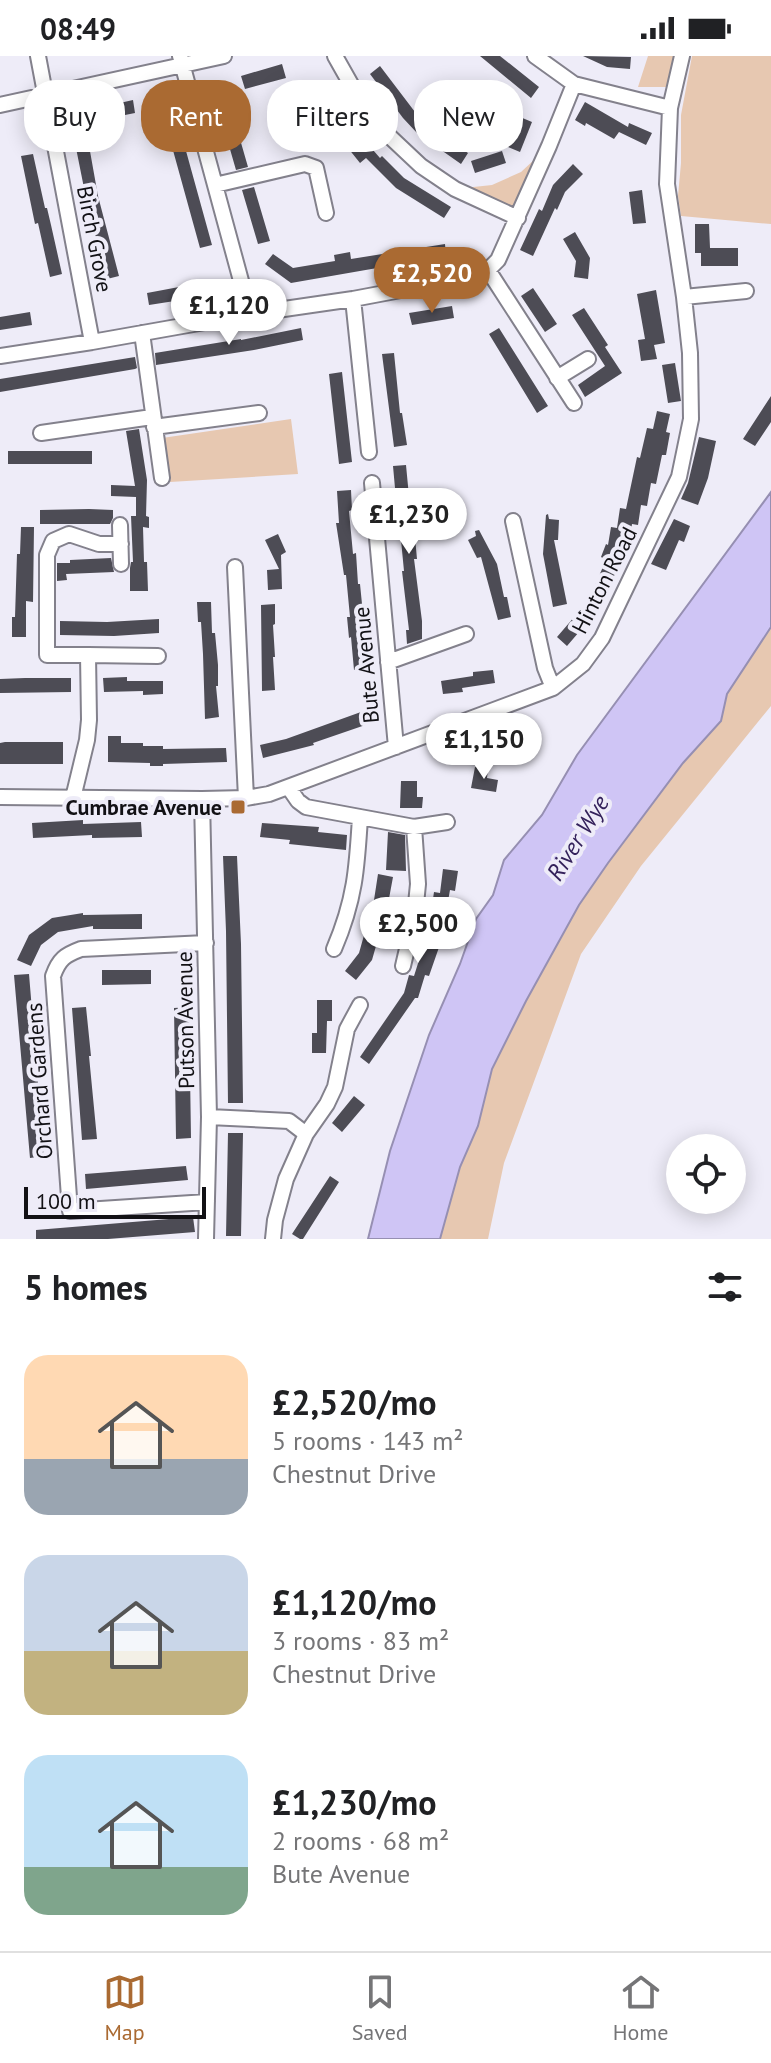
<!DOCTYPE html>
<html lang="en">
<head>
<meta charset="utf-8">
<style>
  :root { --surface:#fff; --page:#f6f6f6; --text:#202124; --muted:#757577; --line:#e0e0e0; --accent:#aa6a32 }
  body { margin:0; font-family:"PT Sans",sans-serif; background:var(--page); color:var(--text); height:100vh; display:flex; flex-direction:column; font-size:30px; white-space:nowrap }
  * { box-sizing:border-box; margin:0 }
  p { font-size:26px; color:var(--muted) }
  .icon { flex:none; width:44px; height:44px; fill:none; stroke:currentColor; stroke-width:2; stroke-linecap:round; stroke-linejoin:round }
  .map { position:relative; height:1183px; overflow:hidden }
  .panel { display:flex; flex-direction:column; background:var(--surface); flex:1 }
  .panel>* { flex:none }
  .hud { position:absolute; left:24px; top:24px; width:724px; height:72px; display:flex; gap:16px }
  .fabs { position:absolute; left:666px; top:1078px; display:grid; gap:16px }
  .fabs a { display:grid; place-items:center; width:80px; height:80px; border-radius:50%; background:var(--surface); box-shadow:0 4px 20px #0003; font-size:40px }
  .scale { position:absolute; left:24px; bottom:20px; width:182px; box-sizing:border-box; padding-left:8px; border:4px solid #121115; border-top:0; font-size:22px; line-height:28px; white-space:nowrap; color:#121115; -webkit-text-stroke:6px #eeecf8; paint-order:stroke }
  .price { position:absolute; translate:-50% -68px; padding:0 18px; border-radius:28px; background:#fff; color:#222; font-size:26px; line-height:52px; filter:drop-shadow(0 2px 4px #0008) }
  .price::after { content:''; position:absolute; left:50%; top:48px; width:24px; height:18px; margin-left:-12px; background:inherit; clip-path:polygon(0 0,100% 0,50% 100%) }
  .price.current { background:var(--accent); color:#fff }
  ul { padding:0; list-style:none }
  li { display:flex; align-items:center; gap:24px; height:200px; padding:0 24px }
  li span { display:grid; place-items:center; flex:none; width:224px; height:160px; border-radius:24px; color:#555 }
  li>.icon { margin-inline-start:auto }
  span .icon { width:96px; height:96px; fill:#fffc; stroke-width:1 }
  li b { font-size:34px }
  h2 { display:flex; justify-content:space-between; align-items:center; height:96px; padding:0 24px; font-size:34px }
  .tag { padding:0 28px; border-radius:32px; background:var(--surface); box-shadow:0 4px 20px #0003; font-size:28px; line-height:72px }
  .tag.current { background:var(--accent); color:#fff }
  .status { display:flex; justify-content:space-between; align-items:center; height:56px; padding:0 40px; background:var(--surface); direction:ltr }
  .status svg { height:22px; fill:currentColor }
  .dock { display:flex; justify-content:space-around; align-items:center; height:112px; border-top:2px solid var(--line); background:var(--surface); font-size:22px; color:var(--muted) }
  .dock a { display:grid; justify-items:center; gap:4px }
  .dock .current { color:var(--accent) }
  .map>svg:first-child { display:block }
</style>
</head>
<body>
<div class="status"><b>08:49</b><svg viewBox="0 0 49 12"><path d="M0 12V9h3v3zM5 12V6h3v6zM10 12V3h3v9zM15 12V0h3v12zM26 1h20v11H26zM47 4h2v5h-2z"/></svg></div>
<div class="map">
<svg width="771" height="1183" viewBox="0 0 771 1183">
  <rect width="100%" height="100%" fill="#eeecf8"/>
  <!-- green -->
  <path fill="#e7c8b1" d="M648,0H676L668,31H638Z
    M692,0H771V168L681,160L678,140L681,107V59Z
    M549,90L518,162L455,133L492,129L521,116Z
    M291,363L298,418L170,426L162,382Z
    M771,571V650L641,810L581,898L504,1107L488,1183H440L460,1111L478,1070L492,1013L526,945L579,849L608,807L683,707L721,665L727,638Z"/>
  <!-- water -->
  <path fill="#cfc5f5" stroke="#968fb2" stroke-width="2" d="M771,436V571L727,638L721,665L683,707L608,807L579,849L526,945L492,1013L478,1070L460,1111L440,1183H368L390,1095L429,979L460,908L476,863L493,839L504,804L542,759L577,699Z"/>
  <!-- building -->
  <path fill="#4d4c55" d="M480,0H500L539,31L531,42Z
    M583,0L631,1L630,13L607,11Z
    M282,8L286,22L245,33L241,20Z
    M380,10L415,56L421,51L430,61V65L417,77L403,62L370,18Z
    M326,26L354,69L352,70L380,102L382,100L404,122L451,151L444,162L396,132L366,102L360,107L344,87L348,83L315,33Z
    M133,44L135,57L105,63L102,51Z
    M585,46L628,71L629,67L652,77L646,89L619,76L614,83L586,67L585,70L575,64Z
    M231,52L248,111L236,114L219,55Z
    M520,61L532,66L520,96L508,91Z
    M178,66L212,189L200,192L166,69Z
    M441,79L468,97L461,108L434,89Z
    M88,84L98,140L119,220L107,223L88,152L75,87Z
    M502,95L506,107L475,117L471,105Z
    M33,98L45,152H47L51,169L62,218L50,221L38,167L35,168L21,100Z
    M573,108L583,118L565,136L557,154L555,152L533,200L520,194L539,153L542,155L553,129Z
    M254,131L270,185L258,188L242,134Z
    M642,134L646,167L633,168L629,136Z
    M695,168H709L710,192H738V210H701V197H695Z
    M575,176L590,202L588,223L574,221L576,205L563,183Z
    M445,188L446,200L291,227L265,208L273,198L293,212L335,205L334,199L350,196L351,203Z
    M179,231L181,244L149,249L147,237Z
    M533,232L557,268L545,276L521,240Z
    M656,234L665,287L654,289L657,303L641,305L638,284L645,283L637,238Z
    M452,250L454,262L412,269L409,257Z
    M584,252L608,289L605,291L622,317L585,341L578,329L605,310L572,259Z
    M30,256L32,269L0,274V261Z
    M301,272L303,284L254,294L156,309L155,297L241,283V284Z
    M499,272L548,350L537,357L489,278Z
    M394,297L400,357H402L407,389L394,391L382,298Z
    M135,301L137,312L135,313L0,336V323Z
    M675,307L681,345L668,347L662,309Z
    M342,316L352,406L339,408L329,318Z
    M771,340V366L755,390L743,383Z
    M657,355L670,358L666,376L670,377L666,399H662L656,428L651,427L647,450L641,449L638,469L632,468L629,488L607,535L595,529L606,504L601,501L606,488L608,489L611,471L617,472L620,452L626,453L637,401L640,402L647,372L653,373Z
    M139,373L147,424L146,460L149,461V472L143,471L144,506H147L148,535H130V512L131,506H133L131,460H136V441L111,440V429L135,430L126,375Z
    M699,381L716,385L708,422L698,449L681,443L688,427Z
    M8,395H92V408H8Z
    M406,409L410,451L415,450L417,471H414L417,503H414L422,565V583L407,588L406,574H409L402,515H404L401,484H404L400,442L396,443L393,410Z
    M351,434L352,454L349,455L353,498L356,497L358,528H360L362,548H360L364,593H366L368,613L354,614L351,581L349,582L347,561H350L346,519H344L336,467H339L337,435Z
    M89,453L113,454V462L110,468H40V454Z
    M548,458L549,463L559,464L558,484H554L567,548L553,551L543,498L546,459Z
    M674,463L690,470L684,486L679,484L666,514L651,508Z
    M21,471H34L33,546L26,545V581H12V561H15L17,498H20Z
    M479,474L497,508L504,541H507L511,561L498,564L481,501L477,502L468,484L476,480L475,475Z
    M278,478L286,496L281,499L282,533L268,534L267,514L279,513L265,484Z
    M111,502L114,516L66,518L67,524L57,525V507H70V504Z
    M197,546H211L212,577H215L218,609V630H216L219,661L205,663L203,598L201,566H198Z
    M275,548V568L273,569L275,601H273L275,634L262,635L261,549Z
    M581,553L591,562L567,590L557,581Z
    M159,563V577L114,580L60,579V565L107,566Z
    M493,614L495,627L462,632L463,636L443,638L441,625L473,620V616Z
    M127,621V625H163V638L143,639V635L104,636L103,622Z
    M25,622H71V636L0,637V623Z
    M372,652L377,665L313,687L314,689L263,702L260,689L286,683Z
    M108,680H121V687H143V690H163V693L226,692L227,706L163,708V710H150V707L108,706Z
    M5,686H63V708H0V687Z
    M475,711L488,713L487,722L498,724L496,736L471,732Z
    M401,725H417V741H423L422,752H400Z
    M83,764V768L141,766L142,781L92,782V779L33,782L32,767Z
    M262,767L319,771L318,776L347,779L346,794L289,788L290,784L260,781Z
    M388,776L405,779L406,815L386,814Z
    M223,800H237L241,888L243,1047H228L226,875Z
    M443,813L458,815L455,835L450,834L443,873L445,874L429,920L425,919L418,942H415L369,1008L360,1001L404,937L409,919L414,920L434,857L431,856L434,836L440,837Z
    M378,818L393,821L388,848L372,904L356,924L345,915L359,897L374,844Z
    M83,857V859L142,858V873H93V870L58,876L41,889L31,910L17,904L29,879L52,862Z
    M102,914H151V928L102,929Z
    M29,918L44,1100L30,1102L14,919Z
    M317,944H332V965H327L326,997H312V977H317Z
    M86,951L91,1000H89L97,1083L82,1084L72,952Z
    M189,951L191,1082L176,1083L174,952Z
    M354,1040L365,1049L342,1076L332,1067Z
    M228,1077H243L241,1180H226Z
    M186,1110L188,1124L86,1133L85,1118Z
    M330,1120L339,1126L303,1183H300L292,1178Z
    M193,1161L195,1176L108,1183H36V1174Z"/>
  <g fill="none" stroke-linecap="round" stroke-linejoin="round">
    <defs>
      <path id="minor" d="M38,0L92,286
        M180,0L250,258
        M335,0L370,62L421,110L455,133L518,162
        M535,0L574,28L670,52
        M0,49L224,0
        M215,129L305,108L316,112L326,157
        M488,214L574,347
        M684,241L746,235
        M353,243L369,396
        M142,277L162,422
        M0,300L92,286L250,258L353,243L475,220L488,214L498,204L549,90L574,28
        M557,322L588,303
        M154,371L259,357
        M41,377L152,361
        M372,427L396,691
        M513,465L545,612L553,632
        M120,469L121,508
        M235,511L246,742
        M88,599L158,600
        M388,606L466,578
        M289,732L298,745L306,751L414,771L447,766
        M0,741L202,743L246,742L269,738L553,632L583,608L602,582L679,421L691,363L690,297L684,241L667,128L670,52L682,0
        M73,742L87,684L89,664L88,599H47V499L53,485L69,478L99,488H121
        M202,743L209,1061L206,1183
        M206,887L81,893C65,899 59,903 53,920L70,1155L207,1146
        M334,893C355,844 357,812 360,761
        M403,910L415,858L418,828L414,771
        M209,1061L289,1065L306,1078
        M273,1183L275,1164L286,1123L306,1078L327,1048L335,1031L347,973L360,949"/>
    </defs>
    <!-- minor casing -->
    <use href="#minor" stroke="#83818c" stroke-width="18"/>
    <!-- minor -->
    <use href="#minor" stroke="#fff" stroke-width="14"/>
  </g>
  <!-- markers -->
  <rect fill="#aa6a32" stroke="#eeecf8" stroke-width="3" x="230" y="743" width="16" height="16" rx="4"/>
  <g text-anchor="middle" stroke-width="8" stroke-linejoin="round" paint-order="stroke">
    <!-- street labels -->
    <g font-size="22" fill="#121115" stroke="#eeecf8">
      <text transform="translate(95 183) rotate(79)" y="8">Birch Grove</text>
      <text transform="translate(604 524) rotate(-63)" y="8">Hinton Road</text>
      <text transform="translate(366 609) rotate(-95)" y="8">Bute Avenue</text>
      <text transform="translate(185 964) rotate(-91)" y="8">Putson Avenue</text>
      <text transform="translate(39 1025) rotate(-94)" y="8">Orchard Gardens</text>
    </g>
    <!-- poi labels -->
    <g font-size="22" font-weight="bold" fill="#121115" stroke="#eeecf8" text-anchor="end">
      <text x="222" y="759">Cumbrae Avenue</text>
    </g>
    <!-- water labels -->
    <g font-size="24" font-style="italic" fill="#34225b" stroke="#eeecf8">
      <text transform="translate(578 782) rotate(-58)" y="8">River Wye</text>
    </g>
  </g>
</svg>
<div class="fabs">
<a><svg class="icon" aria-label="locate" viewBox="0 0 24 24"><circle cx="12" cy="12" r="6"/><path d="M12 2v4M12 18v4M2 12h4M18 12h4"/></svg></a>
</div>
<div class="scale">100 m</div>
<b class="price current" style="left:432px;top:259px">£2,520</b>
<b class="price" style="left:229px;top:291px">£1,120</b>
<b class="price" style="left:409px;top:500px">£1,230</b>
<b class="price" style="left:484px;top:725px">£1,150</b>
<b class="price" style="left:418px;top:909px">£2,500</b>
<div class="hud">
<a class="tag">Buy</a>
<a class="tag current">Rent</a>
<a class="tag">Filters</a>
<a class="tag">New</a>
</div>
</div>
<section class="panel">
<h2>5 homes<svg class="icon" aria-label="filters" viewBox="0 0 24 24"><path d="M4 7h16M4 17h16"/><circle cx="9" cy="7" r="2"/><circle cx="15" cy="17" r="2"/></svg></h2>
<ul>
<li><span style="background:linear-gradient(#ffd9b3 65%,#9aa5b1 0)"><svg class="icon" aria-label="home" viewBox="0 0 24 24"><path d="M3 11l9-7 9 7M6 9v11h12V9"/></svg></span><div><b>£2,520/mo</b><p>5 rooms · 143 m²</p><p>Chestnut Drive</p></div></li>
<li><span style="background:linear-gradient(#c9d6e8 60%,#c2b280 0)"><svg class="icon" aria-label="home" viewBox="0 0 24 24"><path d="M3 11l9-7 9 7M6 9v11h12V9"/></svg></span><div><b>£1,120/mo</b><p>3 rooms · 83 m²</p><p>Chestnut Drive</p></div></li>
<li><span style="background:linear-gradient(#bfe0f5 70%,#7fa58c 0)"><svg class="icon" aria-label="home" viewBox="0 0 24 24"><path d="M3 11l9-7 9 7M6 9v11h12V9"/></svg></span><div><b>£1,230/mo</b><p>2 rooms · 68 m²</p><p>Bute Avenue</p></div></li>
</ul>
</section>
<nav class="dock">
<a class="current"><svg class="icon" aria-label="map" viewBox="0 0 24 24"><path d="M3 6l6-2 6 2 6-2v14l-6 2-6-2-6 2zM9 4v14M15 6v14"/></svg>Map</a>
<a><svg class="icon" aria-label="saved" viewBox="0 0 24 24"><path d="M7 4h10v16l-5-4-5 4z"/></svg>Saved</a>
<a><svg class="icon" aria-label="home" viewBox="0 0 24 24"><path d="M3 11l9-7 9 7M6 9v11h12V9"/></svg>Home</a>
</nav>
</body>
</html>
